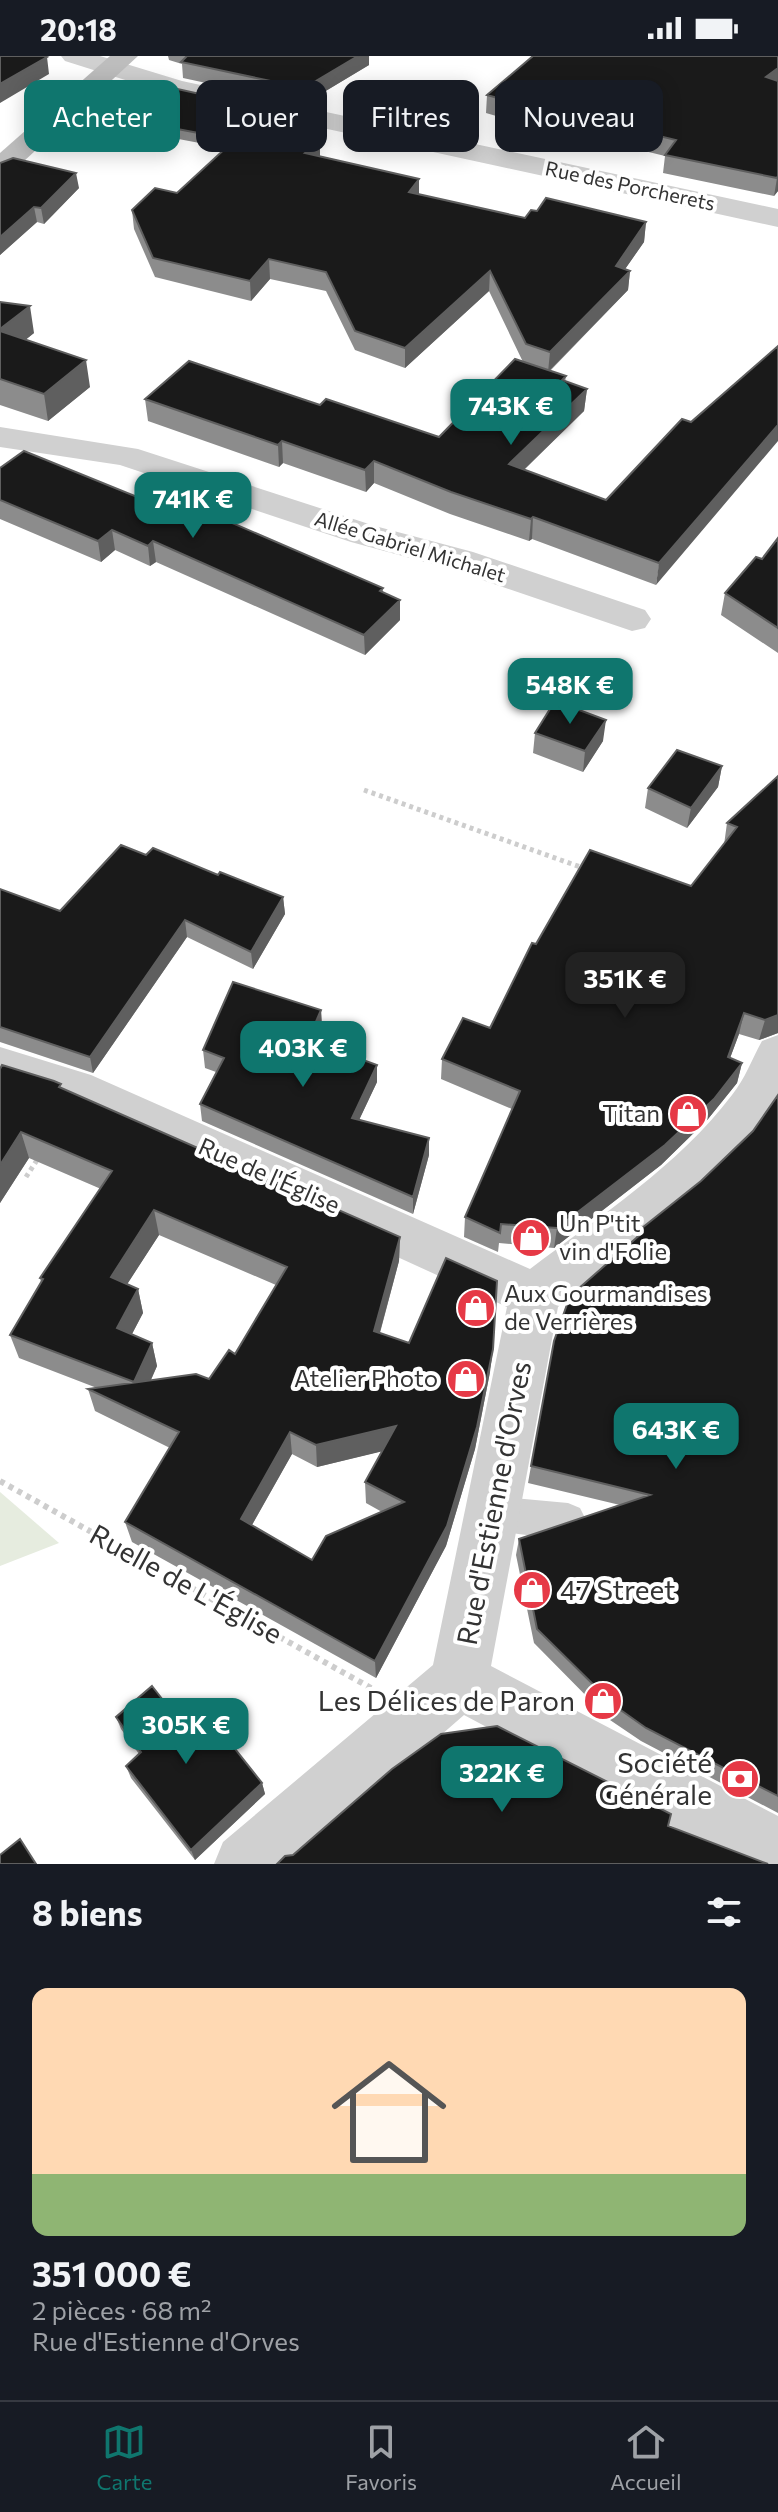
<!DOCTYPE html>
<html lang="fr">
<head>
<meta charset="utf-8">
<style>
  :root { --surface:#171b24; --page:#242831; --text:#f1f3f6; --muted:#9ea1a6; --line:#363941; --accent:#0f766e }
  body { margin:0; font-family:Commissioner,sans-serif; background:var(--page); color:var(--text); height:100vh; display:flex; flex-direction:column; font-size:30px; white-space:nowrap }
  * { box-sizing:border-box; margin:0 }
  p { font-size:26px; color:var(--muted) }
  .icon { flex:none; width:44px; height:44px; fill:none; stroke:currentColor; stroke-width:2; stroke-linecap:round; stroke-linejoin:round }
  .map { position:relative; height:1808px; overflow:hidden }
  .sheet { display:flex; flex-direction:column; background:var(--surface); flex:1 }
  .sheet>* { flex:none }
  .top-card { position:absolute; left:24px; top:24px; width:730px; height:72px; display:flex; gap:16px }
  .price { position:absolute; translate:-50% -68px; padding:0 18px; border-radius:16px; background:var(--accent); color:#fff; font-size:26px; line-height:52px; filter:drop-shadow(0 2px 4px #0008) }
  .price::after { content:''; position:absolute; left:50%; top:48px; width:24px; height:18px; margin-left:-12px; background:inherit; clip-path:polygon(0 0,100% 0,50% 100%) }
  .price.on { background:#222; color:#fff }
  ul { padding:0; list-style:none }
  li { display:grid; align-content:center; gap:16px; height:424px; padding:0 32px }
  li span { display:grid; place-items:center; height:248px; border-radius:16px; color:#555 }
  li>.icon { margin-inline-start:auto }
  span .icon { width:144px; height:144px; fill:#fffc; stroke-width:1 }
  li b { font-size:34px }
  h2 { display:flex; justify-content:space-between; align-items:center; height:96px; padding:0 32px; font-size:34px }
  .chip { padding:0 28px; border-radius:16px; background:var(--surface); box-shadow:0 4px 20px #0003; font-size:28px; line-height:72px }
  .chip.on { background:var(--accent); color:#fff }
  .status { display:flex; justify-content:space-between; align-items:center; height:56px; padding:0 40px; background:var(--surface); direction:ltr }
  .status svg { height:22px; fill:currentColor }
  .dock { display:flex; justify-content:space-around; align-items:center; height:112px; border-top:2px solid var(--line); background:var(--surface); font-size:22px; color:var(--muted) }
  .dock a { display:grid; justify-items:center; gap:4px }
  .dock .on { color:var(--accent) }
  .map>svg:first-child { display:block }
</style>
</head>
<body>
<div class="status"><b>20:18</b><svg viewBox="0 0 49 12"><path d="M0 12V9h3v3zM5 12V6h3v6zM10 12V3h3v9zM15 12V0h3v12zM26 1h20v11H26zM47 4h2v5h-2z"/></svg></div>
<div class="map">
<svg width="778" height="1808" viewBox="0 0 778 1808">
  <rect width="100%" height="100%" fill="#fff"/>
  <!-- green -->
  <path fill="#e6ecdf" d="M0,1436L59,1487L0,1510Z"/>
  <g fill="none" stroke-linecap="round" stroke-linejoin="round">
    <!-- path-far1 -->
    <path stroke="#cdcdcd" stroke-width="5" stroke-dasharray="4 4" stroke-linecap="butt" d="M364,734L586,813
      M26,1121L39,1101"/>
    <!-- path -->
    <path stroke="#cdcdcd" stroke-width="6" stroke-dasharray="5 5" stroke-linecap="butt" d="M0,1425L371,1632"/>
    <!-- lane -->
    <path fill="#d0d0d0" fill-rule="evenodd" d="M493,1440L568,1447L580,1452L586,1464L580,1476C558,1485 503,1478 481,1469L475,1457L481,1445Z"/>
    <!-- street -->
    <path fill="#d0d0d0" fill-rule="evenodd" d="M61,0H100L182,25L778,153V171L176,40L65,5Z
      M0,371L138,393L375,470L473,496L645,554L651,563L645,572L632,575L447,512L351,486L120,409L0,391Z
      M778,979V1046L745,1093L694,1143L558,1251L491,1610L778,1760V1808H743L464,1659L293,1808H214L223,1786L433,1609L507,1251L62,1048L0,1029V991L91,1019L530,1213C600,1160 678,1110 732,1039C745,1023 752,1003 762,985Z"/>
    <!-- secondary -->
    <path fill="#bdbdbd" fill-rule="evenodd" d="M110,0H138L10,118L0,120V97Z"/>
  </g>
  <!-- wall -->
  <path fill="#8c8c8c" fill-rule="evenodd" d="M168,0H369V9L304,48L183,22L182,8L169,4Z
    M778,0V135L774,140L663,117L665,100L559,74L555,77L486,57L487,39Z
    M276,55L277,65L268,70L320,86V100L419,123V138L525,162L646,166L644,186L625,213L630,215L628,234L550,315L566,320L565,326L587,333L584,355L524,414L606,444L682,363L656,529L532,483L529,485L450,458L374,427L366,436L283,407L279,411L148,365L145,343L320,349L439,381L523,306L489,235L405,312L355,294L326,235L270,223L251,245L155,221L134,173L132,154L177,137L226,92L131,74L130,64Z
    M0,107L79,132L44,168L37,166L0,199Z
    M0,246L34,277L25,284L90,331L48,365L0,349Z
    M0,412L184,460L383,532V536L400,544V564L365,599L156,506L150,510L115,494L101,506L0,463Z
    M778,482V597L721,559L725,537L762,503Z
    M535,677L603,685L583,716L533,697Z
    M722,710L718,731L687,772L645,752L648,732Z
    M778,720V977L759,984L739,978L730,1002L742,1007L737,1027L708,1063L661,1109L554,1192L499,1187L498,1196L464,1181L465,1161L512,1053L441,1023L442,1003L490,972L536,888L691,830L724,789L727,767Z
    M146,799L218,819L283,841L285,858L253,913L187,881L93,1017L0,986V833L60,855Z
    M321,954L322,972L315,987L377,1026L359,1064L429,1082V1099L413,1158L202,1065L200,1048L216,1016L205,1012L203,994Z
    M0,1013L62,1033L400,1181L399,1205L380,1277L490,1316L475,1393L446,1490L376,1622L132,1486L125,1466L170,1392L95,1355L88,1333L97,1332L19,1302L10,1279L41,1226L40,1222L101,1133L29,1102L0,1147ZM159,1179L276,1229L235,1298L209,1323L151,1324L157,1310L152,1287L132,1278L143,1257L138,1233L127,1228ZM382,1395L365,1426L366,1447L382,1456L312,1504L252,1469L292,1398L317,1411Z
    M778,1039V1757L641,1685L610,1664L534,1587L516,1499L519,1483L620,1449L528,1427L531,1410L636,1182L637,1176L701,1125L753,1075Z
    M116,1661L177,1662L262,1727L265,1738L195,1804L131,1722L126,1710L139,1698L121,1673Z"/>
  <!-- shaded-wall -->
  <path fill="#5f5f5f" d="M358,0H369V9L304,48V32Z
    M47,1L49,18L0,47V28Z
    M778,12V28L766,21Z
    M276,55L277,65L230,93V83Z
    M561,56L559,74L555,77L557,59Z
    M320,86V104L305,97Z
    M76,117L79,132L44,168L41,152Z
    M778,120V135L774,140L777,122Z
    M419,123V142L409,136Z
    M34,151L37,166L0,199V181Z
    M646,166L644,186L614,229L616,210Z
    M269,203L270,223L251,245L250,225Z
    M490,215L489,235L405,312V292Z
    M630,215L628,234L548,316L550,296Z
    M30,250L34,277L3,302L0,285V273Z
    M86,304L90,331L48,365L44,338Z
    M587,333L584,355L507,430L509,408Z
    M778,369V385L656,529L659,507Z
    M282,385L283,407L279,411L278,389Z
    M374,405V427L366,436L365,414Z
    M533,461L532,483L529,485L531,463Z
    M112,474L115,494L101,506L98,485Z
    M153,485L156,506L150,510L148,490Z
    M400,544V564L365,599L364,579Z
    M606,664L603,685L583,716L585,695Z
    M722,710L718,731L687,772L691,752Z
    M283,841L285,858L253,913L251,896Z
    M185,864L187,881L93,1017L90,1001Z
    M321,954L322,972L309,1002L308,984Z
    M744,957L739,978L723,1021L728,1001Z
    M778,959V977L759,984L765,964Z
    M742,1007L737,1027L708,1063L661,1109L554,1192L557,1172Z
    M377,1009V1026L352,1079V1062Z
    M21,1076L29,1102L0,1147V1109Z
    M429,1082V1099L413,1158V1141Z
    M154,1154L159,1179L117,1244L111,1221Z
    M400,1181L399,1205L374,1298V1275Z
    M138,1233L143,1257L123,1295L117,1272Z
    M152,1287L157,1310L140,1348L134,1326Z
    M493,1293L490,1316L475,1393L446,1490L376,1622L375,1605Z
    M396,1370V1392L317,1411L316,1389Z
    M290,1376L292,1398L244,1483L241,1463Z
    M262,1727L265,1738L195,1804L191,1794Z"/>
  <!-- building -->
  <path fill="#1a1a1a" stroke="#5f5f5f" stroke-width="2" fill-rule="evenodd" d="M0,0H44L47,1L0,28Z
    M187,0H358L304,32L181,6Z
    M533,0H778V12L766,21L778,25V120L777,122L665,99L676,84L561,56L557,59L487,39Z
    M164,30L276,55L256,67L254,66L249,71L230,83L130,64Z
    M254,66L320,86L305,97L419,123L409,136L525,162L531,154L537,155L546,142L646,166L616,210L630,215L550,296L526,288L490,215L405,292L355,275L326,216L269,203L250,225L153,202L132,154L155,132L177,137Z
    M13,102L76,117L41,152L34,151L0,181V107Z
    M0,246L30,250L0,273Z
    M0,275L86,304L44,338L0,323Z
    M778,290V369L659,507L533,461L531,463L451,436L374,405L365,414L282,385L278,389L145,343L189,305L320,349L326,343L439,381L515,303L566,320L562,324L587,333L509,408L606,444L682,363L691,366Z
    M24,395L184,460L192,453L213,462L216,460L383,532L380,535L400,544L364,579L153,485L148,490L112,474L98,485L0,444V412Z
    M778,482V572L725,537L756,501L762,503Z
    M555,645L606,664L585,695L535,677Z
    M677,694L722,710L691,752L648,732Z
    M778,720V959L765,964L744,957L728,1001L742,1007L714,1043L665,1089L557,1172L501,1168L500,1177L465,1161L520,1035L442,1003L463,962L490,972L532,887L536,888L590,794L691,830L737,771L727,767Z
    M121,789L146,799L153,792L218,819L220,816L283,841L251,896L185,864L90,1001L0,971V833L60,855Z
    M233,926L321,954L308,984L377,1009L352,1062L429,1082L413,1141L200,1048L224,1002L203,994Z
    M2,1009L54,1025L61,1028L59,1031L400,1181L374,1275L409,1287L446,1202L497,1225L493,1293L477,1371L447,1470L375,1605L125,1466L179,1376L88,1333L196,1318L209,1323L229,1294L235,1298L287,1211L154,1154L111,1221L138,1233L117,1272L152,1287L134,1326L10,1279L43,1223L40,1222L112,1115L21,1076L0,1109V1013ZM396,1370L365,1426L404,1446L326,1480L312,1504L241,1463L290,1376L316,1389Z
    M778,1039V1740L646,1672L615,1650L537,1573L519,1483L650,1439L531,1410L554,1285L570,1240L642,1177L637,1176L701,1125L753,1075Z
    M152,1630L177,1662L197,1645L262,1727L191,1794L126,1710L141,1696L116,1661Z
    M497,1670L671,1758L668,1770L768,1808H277L285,1800L293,1799L392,1713L441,1678Z
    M20,1783L36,1808H0V1799Z"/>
  <!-- icons -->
  <defs>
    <symbol id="shop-disc" viewBox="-11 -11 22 22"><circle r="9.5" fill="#e63946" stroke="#fff"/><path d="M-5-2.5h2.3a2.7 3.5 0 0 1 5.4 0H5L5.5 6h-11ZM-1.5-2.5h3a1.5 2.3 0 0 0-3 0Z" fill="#fff"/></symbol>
    <symbol id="bank-disc" viewBox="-11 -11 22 22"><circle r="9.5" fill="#e63946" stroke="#fff"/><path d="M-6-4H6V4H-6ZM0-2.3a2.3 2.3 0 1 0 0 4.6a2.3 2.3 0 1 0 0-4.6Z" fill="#fff"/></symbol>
  </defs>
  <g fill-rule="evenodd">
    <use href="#shop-disc" x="666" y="1036" width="44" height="44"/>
    <use href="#shop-disc" x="509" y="1160" width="44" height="44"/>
    <use href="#shop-disc" x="454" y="1230" width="44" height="44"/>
    <use href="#shop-disc" x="444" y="1301" width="44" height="44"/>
    <use href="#shop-disc" x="510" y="1512" width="44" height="44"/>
    <use href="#shop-disc" x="581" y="1623" width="44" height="44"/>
    <use href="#bank-disc" x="718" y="1701" width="44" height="44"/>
  </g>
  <g text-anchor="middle" stroke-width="8" stroke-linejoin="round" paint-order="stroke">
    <!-- far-street labels -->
    <g font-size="20" fill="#333" stroke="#fff">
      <text transform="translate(630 130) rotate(12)" y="7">Rue des Porcherets</text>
      <text transform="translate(410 491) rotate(17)" y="7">Allée Gabriel Michalet</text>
    </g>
    <!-- poi labels -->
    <g font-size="24" fill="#333" stroke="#fff" text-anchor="end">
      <text x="660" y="1066">Titan</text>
      <text x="559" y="1176" text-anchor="start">Un P'tit<tspan x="559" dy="28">vin d'Folie</tspan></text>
      <text x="504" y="1246" text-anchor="start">Aux Gourmandises<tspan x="504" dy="28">de Verrières</tspan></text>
      <text x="438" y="1331">Atelier Photo</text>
    </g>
    <!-- street labels -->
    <g font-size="24" fill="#333" stroke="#fff">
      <text transform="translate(269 1120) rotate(24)" y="8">Rue de l'Église</text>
    </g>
    <!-- near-street labels -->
    <g font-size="28" fill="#333" stroke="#fff">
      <text transform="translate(494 1447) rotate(-79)" y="10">Rue d'Estienne d'Orves</text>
      <text transform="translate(186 1528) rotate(29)" y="10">Ruelle de L'Église</text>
    </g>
    <!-- near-poi labels -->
    <g font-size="28" fill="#333" stroke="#fff" text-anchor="end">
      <text x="560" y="1544" text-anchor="start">47 Street</text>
      <text x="575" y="1655">Les Délices de Paron</text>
      <text x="712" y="1717">Société<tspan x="712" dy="32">Générale</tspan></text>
    </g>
  </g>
</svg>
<b class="price" style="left:511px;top:391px">743K €</b>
<b class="price" style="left:193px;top:484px">741K €</b>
<b class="price" style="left:570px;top:670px">548K €</b>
<b class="price on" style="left:625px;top:964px">351K €</b>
<b class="price" style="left:303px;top:1033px">403K €</b>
<b class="price" style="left:676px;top:1415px">643K €</b>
<b class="price" style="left:186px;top:1710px">305K €</b>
<b class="price" style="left:502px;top:1758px">322K €</b>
<div class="top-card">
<a class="chip on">Acheter</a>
<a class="chip">Louer</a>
<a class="chip">Filtres</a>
<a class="chip">Nouveau</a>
</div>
</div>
<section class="sheet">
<h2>8 biens<svg class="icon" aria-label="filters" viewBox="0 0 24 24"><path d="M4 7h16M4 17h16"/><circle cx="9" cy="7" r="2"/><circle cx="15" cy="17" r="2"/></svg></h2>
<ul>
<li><span style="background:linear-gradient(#ffd9b3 75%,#8fb573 0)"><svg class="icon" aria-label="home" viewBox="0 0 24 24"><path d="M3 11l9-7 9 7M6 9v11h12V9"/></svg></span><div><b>351 000 €</b><p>2 pièces · 68 m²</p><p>Rue d'Estienne d'Orves</p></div></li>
</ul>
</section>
<nav class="dock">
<a class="on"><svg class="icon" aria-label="map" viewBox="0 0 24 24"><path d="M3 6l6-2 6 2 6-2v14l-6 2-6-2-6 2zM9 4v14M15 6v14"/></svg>Carte</a>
<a><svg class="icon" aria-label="saved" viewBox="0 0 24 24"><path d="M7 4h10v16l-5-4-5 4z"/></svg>Favoris</a>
<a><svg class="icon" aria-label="home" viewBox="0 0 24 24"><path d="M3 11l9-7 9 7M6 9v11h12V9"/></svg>Accueil</a>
</nav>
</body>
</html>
